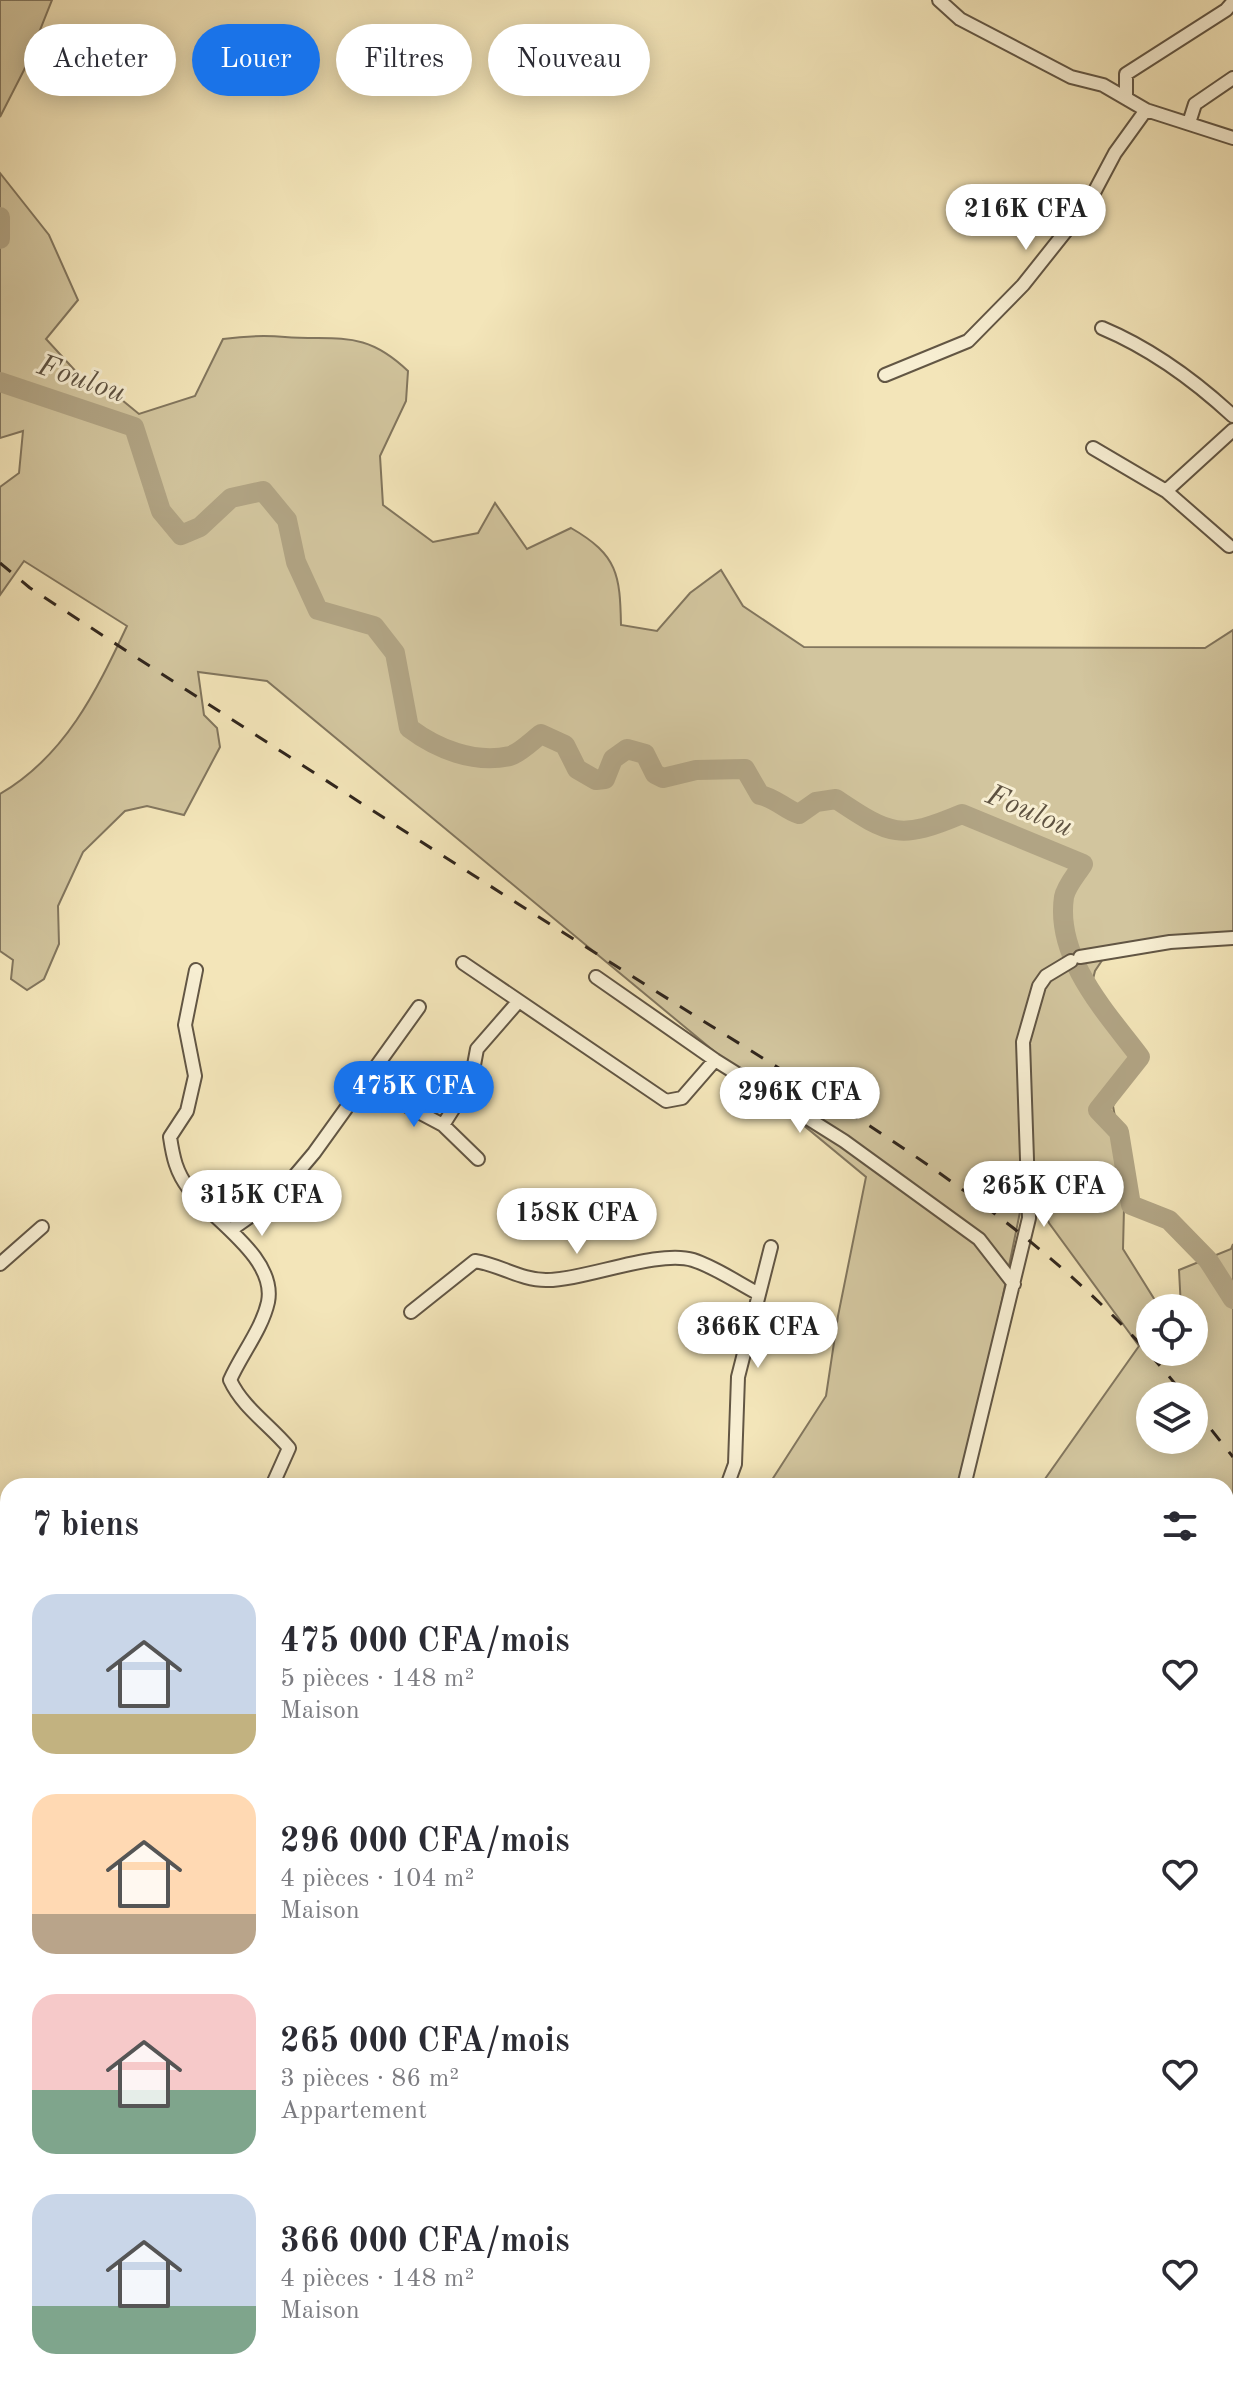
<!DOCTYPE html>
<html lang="fr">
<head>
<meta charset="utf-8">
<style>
  :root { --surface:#fff; --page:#f2f2f3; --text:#2b2b33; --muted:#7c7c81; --accent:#1a73e8 }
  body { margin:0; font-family:"Old Standard TT",serif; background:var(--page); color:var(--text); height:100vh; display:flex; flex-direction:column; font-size:30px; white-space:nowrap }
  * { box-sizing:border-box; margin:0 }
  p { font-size:26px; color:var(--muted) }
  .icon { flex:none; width:44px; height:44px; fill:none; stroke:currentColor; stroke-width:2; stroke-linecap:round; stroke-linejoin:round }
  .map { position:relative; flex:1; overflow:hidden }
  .panel { position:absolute; left:0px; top:1478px; width:1234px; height:914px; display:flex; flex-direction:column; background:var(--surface); border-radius:24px 24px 0 0; box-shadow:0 4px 20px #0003 }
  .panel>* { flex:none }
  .guide { position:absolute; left:24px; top:24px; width:800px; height:72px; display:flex; gap:16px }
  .tools { position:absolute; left:1136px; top:1294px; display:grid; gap:16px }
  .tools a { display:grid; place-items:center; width:72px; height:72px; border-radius:50%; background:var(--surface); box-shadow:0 4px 20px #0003; font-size:40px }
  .price { position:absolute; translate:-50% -68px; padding:0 18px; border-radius:28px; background:#fff; color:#222; font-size:26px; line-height:52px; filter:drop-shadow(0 2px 4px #0008) }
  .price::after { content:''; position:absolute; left:50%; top:48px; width:24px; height:18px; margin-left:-12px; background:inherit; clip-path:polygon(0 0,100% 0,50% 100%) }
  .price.on { background:var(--accent); color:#fff }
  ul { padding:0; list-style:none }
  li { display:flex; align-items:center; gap:24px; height:200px; padding:0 32px }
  li span { display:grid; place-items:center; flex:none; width:224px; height:160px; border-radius:24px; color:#555 }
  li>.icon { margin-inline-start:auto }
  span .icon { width:96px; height:96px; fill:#fffc; stroke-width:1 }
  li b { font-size:34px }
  h2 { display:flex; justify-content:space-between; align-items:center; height:96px; padding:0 32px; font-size:34px }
  .chip { padding:0 28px; border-radius:36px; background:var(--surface); box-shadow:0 4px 20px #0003; font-size:28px; line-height:72px }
  .chip.on { background:var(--accent); color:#fff }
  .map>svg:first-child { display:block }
</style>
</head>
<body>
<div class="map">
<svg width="1233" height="2391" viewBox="0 0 1233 2391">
  <rect width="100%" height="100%" fill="#f3e5b9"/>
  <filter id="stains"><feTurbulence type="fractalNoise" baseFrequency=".0025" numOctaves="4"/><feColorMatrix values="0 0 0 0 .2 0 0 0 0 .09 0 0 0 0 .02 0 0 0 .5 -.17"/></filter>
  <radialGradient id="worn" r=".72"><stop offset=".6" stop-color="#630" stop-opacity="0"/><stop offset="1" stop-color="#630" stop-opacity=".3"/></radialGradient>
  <!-- green -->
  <path fill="#d2c59e" stroke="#82765e" stroke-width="2" fill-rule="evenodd" d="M0,0H52L24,70L0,117Z
    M0,173L49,235L78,300L46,339L92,389L117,396L139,414L195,396L223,339C245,336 263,335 285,337C339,341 364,329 408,371L406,401L380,456L383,505L433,542L478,533L495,503L527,549L571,528C618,555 620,575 621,625L657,631L690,593L721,570L743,606L804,647L1205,648L1233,630V938L1107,953L1095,971L1090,991L1140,1057L1113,1106L1131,1205L1124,1208L1123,1249L1158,1305L1173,1308H1150V1352H1194V1308H1181L1179,1270L1231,1249L1233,1244V1718L1226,1724V1486H1040L1139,1346L1049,1223L1029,1168L964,1486H768L826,1396L838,1316L866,1177L267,681L198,672L204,715L217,728L220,747L184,815L147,806L125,811L83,852L58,906L59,944L44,979L27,990L11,979L13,960L0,951V794C65,756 96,692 127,626L24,561L0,595V487L19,473L23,431L0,438ZM1150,1396H1194V1440H1150Z
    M8,2150V2273L0,2275V2157Z
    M96,2384H180V2391H97Z
    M265,2384H511L502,2391H261Z
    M714,2384H940L937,2391H712Z"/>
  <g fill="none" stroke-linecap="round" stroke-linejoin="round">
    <!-- river -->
    <path stroke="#b1a484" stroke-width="20" d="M0,217V239
      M0,382L134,427L161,511L181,535L200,527L231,498L263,491L287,520L296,562L318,610L374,626L395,653L409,728C437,749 474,764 510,756C520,753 533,740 541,734L565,745L577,769L596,780L605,779L613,759L627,749L645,754L655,774L663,778L696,770L745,769L760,795C776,798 784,809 799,814L816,802L836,799C891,836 900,840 962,814L1083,864C1077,874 1066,886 1064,897C1055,958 1106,1012 1140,1057L1098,1110L1119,1132L1131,1205L1169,1220L1208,1260L1233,1299"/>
    <defs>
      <path id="minor" d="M939,0L960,19L1071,77L1103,85L1146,110L1233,138
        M1126,98V74L1226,10L1233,2
        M1189,123L1195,104L1233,78
        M1102,328C1152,349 1193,379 1233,416
        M885,375L968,341L1023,285L1089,202L1115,153L1146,110
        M1093,448L1166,491L1229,546
        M1166,491L1233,430
        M1080,957L1170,942L1233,938
        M463,963L666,1101L682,1098L715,1060
        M196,970L185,1025L195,1076L187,1111L170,1137C173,1157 176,1172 189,1189C210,1218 277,1257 268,1302C262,1329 241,1355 230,1380C243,1408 269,1424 289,1448L272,1486
        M596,977L715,1060L844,1141L979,1239L1014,1284
        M362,1082L443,1125L478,1159
        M443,1125L471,1081L477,1049L517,1003
        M232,1229L276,1198L314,1153L419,1007
        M0,1264L42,1227
        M411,1312L475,1261C500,1265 521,1280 546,1280C582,1281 658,1249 693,1260C715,1267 738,1283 759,1294
        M727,1486L735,1464L738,1377L771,1247
        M964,1486L1029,1218L1023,1042L1039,986L1046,976L1071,961
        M0,1544L8,1545
        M0,1829L8,1813
        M0,1984L8,1988
        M1226,2024H1233
        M537,2391L541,2384
        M704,2391L708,2384"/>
    </defs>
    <!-- minor casing -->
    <use href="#minor" stroke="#625644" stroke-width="16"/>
    <!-- minor -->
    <use href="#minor" stroke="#f7eed2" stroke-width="12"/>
    <!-- rail -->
    <path stroke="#31261d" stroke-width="3" stroke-dasharray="14 14" stroke-linecap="butt" d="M0,563L30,588C246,729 463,870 681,1007C860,1120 1051,1227 1185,1396
      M1194,1408L1233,1457"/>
  </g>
  <g text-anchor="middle" stroke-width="6" stroke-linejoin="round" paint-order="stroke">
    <!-- water labels -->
    <g font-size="30" font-style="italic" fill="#5e5241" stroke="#f7eed2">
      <text transform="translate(82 378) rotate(19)" y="10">Foulou</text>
      <text transform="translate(1030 810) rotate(23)" y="10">Foulou</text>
    </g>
  </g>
  <rect width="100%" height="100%" filter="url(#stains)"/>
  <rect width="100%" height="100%" fill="url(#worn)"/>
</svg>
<div class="tools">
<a><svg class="icon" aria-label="locate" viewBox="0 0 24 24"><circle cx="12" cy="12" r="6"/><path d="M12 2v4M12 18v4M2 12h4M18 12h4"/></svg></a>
<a><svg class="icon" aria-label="layers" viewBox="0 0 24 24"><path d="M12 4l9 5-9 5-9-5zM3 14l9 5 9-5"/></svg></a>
</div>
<b class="price" style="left:1026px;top:252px">216K CFA</b>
<b class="price on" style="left:414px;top:1129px">475K CFA</b>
<b class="price" style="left:800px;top:1135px">296K CFA</b>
<b class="price" style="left:1044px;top:1229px">265K CFA</b>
<b class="price" style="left:262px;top:1238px">315K CFA</b>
<b class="price" style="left:577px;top:1256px">158K CFA</b>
<b class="price" style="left:758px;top:1370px">366K CFA</b>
<div class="guide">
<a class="chip">Acheter</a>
<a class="chip on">Louer</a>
<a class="chip">Filtres</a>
<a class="chip">Nouveau</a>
</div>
<section class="panel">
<h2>7 biens<svg class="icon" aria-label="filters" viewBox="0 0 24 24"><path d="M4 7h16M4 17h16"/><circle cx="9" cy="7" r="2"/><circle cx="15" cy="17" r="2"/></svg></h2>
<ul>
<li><span style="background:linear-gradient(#c9d6e8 75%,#c2b280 0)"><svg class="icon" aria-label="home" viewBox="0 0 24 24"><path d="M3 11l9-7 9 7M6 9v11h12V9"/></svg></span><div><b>475 000 CFA/mois</b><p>5 pièces · 148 m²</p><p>Maison</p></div><svg class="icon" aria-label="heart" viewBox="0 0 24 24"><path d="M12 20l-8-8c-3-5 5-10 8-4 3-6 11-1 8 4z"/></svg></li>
<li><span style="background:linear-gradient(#ffd9b3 75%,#b9a48a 0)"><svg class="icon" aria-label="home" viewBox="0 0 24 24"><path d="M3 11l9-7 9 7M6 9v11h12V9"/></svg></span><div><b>296 000 CFA/mois</b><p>4 pièces · 104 m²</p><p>Maison</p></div><svg class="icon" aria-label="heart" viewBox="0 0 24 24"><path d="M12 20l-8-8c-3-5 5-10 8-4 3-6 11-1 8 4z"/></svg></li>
<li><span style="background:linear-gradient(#f6c9c9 60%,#7fa58c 0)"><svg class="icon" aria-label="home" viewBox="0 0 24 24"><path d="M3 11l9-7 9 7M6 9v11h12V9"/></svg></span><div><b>265 000 CFA/mois</b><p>3 pièces · 86 m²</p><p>Appartement</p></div><svg class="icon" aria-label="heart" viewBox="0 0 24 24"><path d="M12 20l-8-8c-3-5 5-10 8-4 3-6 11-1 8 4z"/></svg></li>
<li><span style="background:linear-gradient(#c9d6e8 70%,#7fa58c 0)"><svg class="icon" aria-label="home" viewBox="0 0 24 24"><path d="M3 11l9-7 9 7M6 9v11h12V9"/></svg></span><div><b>366 000 CFA/mois</b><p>4 pièces · 148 m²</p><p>Maison</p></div><svg class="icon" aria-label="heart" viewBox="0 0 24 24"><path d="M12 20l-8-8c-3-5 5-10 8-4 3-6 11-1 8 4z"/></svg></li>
</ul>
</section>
</div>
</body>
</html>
